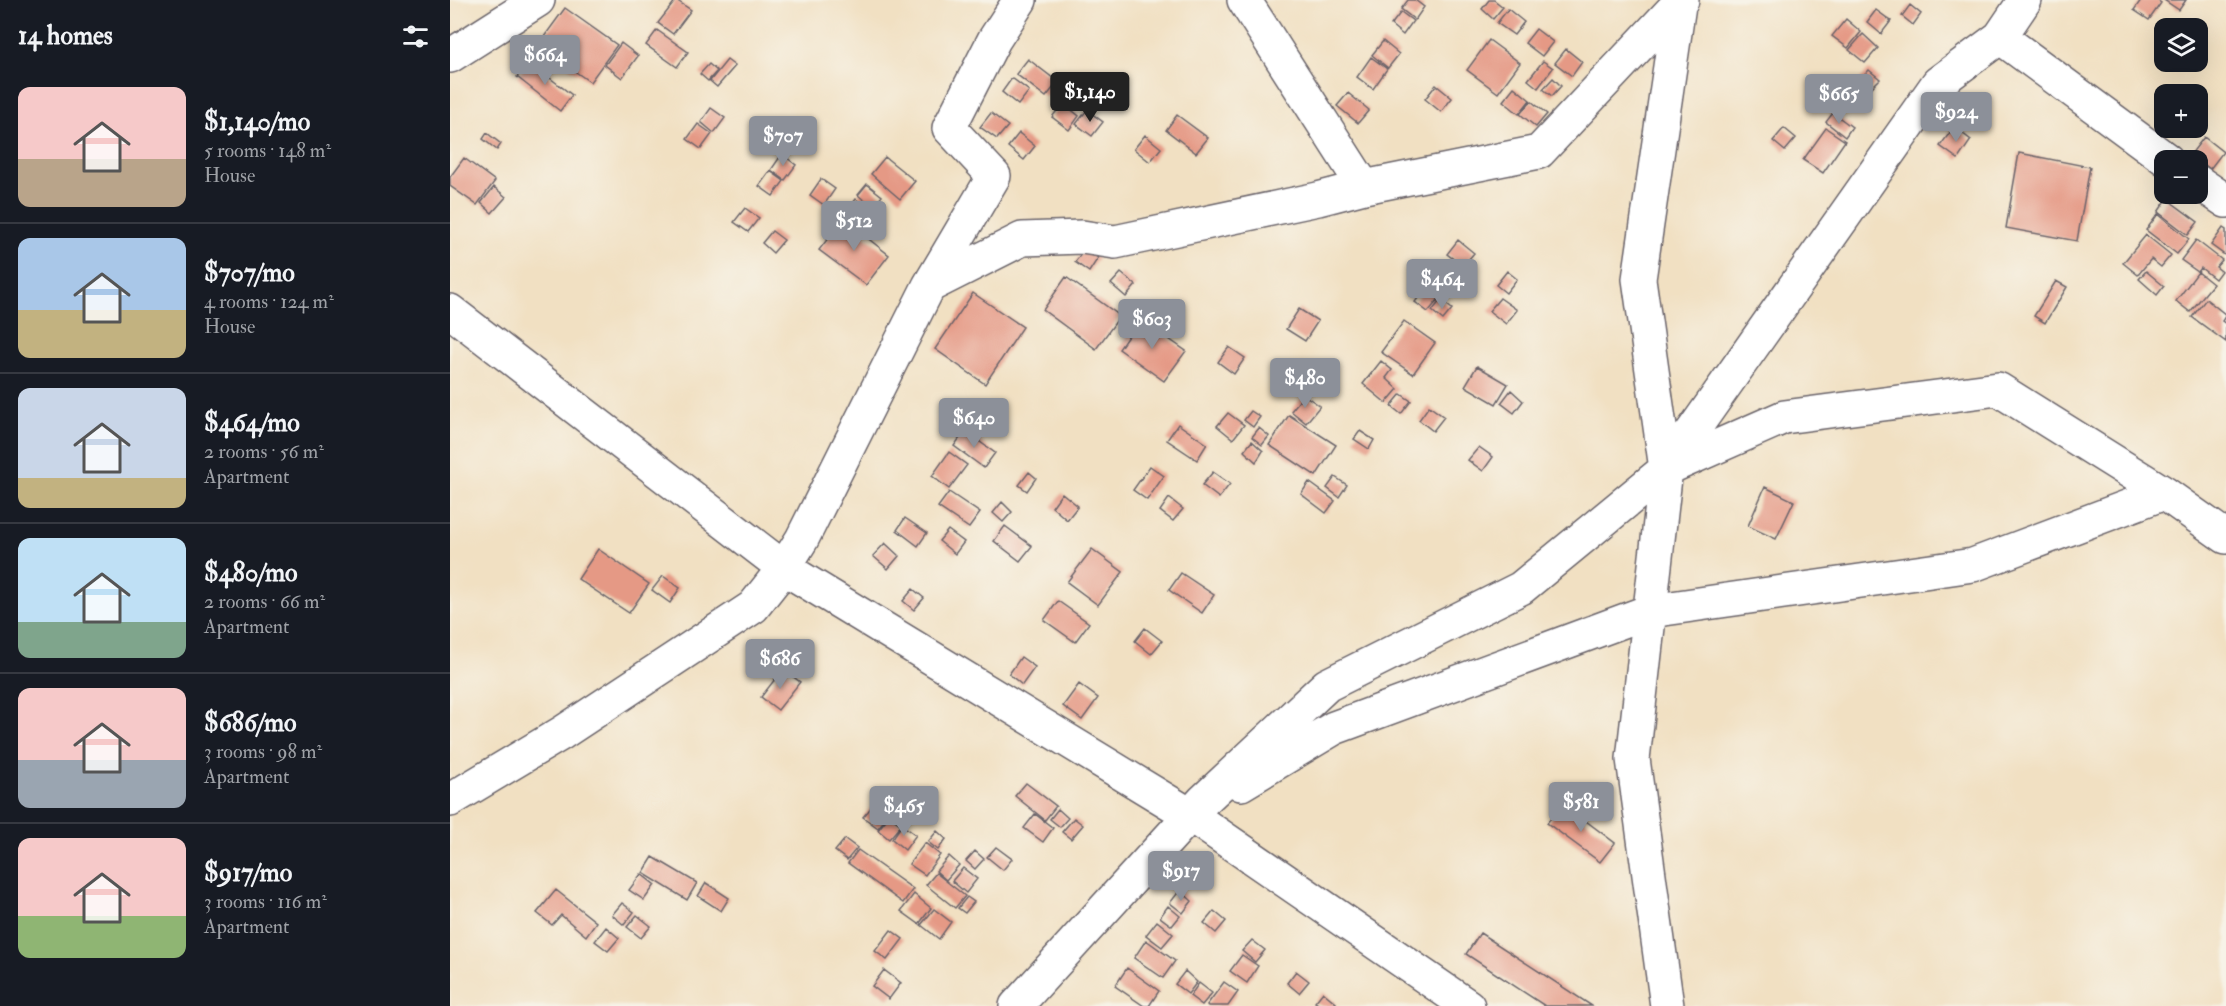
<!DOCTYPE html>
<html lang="en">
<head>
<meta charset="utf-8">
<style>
  :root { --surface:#171b24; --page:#242831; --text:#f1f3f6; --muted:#9ea1a6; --line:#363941; --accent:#8c9099 }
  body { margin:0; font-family:"IM FELL Double Pica",serif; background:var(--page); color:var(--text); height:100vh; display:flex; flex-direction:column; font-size:22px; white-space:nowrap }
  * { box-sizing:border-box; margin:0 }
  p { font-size:20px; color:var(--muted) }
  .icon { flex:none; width:33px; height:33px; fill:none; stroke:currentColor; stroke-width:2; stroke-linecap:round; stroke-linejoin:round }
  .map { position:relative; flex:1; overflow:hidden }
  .side { display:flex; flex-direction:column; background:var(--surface); width:450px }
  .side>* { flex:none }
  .tools { position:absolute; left:1704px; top:18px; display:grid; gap:12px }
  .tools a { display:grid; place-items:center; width:54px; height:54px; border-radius:12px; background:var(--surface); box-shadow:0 6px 24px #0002; font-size:30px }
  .price { position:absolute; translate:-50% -51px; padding:0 14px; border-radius:6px; background:var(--accent); color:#fff; font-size:20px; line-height:39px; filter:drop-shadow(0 2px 3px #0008) }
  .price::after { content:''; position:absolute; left:50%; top:36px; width:18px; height:14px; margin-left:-9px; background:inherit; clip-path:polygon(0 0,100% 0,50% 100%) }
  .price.selected { background:#222; color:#fff }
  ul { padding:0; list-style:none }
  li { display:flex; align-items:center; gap:18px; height:150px; padding:0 18px }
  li+li { border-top:2px solid var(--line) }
  li span { display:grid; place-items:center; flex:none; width:168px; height:120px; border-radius:12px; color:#555 }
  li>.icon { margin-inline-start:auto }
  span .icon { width:72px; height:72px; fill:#fffc; stroke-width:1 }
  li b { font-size:26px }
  h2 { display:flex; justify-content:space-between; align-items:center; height:72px; padding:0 18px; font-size:26px }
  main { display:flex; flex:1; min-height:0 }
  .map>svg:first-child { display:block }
</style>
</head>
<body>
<main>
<section class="side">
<h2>14 homes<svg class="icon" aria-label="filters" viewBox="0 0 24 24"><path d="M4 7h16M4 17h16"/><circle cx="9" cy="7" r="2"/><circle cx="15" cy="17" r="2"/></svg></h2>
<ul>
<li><span style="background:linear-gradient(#f6c9c9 60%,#b9a48a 0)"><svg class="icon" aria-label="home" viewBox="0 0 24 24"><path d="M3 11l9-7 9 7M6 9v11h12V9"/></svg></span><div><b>$1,140/mo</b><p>5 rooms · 148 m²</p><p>House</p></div></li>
<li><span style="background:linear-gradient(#a9c7e8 60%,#c2b280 0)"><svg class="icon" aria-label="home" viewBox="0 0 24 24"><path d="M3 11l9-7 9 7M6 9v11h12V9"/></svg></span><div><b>$707/mo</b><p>4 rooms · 124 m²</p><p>House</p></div></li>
<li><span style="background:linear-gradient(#c9d6e8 75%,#c2b280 0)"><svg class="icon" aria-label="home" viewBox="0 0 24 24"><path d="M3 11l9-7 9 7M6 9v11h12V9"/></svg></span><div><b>$464/mo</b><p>2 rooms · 56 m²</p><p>Apartment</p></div></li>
<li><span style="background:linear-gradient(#bfe0f5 70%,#7fa58c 0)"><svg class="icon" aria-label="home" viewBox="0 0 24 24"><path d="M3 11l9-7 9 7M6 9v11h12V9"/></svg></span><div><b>$480/mo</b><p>2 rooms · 66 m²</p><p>Apartment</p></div></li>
<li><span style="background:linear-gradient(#f6c9c9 60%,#9aa5b1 0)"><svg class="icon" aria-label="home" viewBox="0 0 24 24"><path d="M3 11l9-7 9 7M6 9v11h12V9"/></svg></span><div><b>$686/mo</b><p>3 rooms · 98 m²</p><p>Apartment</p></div></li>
<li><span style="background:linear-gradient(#f6c9c9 65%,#8fb573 0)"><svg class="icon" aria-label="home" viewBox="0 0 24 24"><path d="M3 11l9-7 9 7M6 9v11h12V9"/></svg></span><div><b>$917/mo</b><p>3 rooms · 116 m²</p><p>Apartment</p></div></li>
</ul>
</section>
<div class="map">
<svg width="1776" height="1006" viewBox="0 0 1776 1006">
  <rect width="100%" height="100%" fill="#f7f3e8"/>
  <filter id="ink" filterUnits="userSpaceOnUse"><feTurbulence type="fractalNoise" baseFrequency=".0167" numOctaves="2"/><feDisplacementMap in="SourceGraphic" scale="12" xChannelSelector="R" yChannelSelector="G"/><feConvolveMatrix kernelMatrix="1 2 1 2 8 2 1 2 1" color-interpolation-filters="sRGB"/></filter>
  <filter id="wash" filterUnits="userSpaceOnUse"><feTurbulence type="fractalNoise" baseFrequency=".008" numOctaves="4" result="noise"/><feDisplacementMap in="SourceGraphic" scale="24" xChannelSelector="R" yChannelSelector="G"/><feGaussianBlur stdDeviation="1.35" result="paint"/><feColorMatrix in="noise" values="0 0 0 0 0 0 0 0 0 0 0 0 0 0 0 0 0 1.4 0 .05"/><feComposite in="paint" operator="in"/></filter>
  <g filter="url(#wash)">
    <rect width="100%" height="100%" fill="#f1e0c2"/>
    <g id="blocks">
      <!-- building -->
      <path fill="#e59985" d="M226,0L241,10L223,34L208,23Z
        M958,0H965L974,7L965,20L951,9Z
        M1039,0H1044L1053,7L1043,19L1032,9Z
        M1691,0H1707L1711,3L1699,20L1684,10Z
        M1714,0H1736L1729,10Z
        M1460,5L1471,14L1463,25L1452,16Z
        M115,8L167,45L140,82L88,45Z
        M1058,9L1074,22L1064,35L1047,23Z
        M1426,10L1441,21L1431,34L1417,22Z
        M951,12L963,21L953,35L941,25Z
        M1396,19L1411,32L1398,48L1382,36Z
        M1086,29L1103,42L1092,56L1075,43Z
        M207,30L238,52L227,67L196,45Z
        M1413,34L1428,48L1415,63L1399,50Z
        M1039,40L1070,63L1048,93L1017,70Z
        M933,41L949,54L938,68L922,55Z
        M171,43L188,56L172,78L155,65Z
        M1116,49L1132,62L1122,76L1105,63Z
        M921,57L937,69L923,89L907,77Z
        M578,59L608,82L596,97L566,74Z
        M277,60L285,66L267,87L260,81Z
        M1093,61L1103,68L1088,88L1078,80Z
        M79,62L122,95L110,111L67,77Z
        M259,64L267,71L258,81L250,74Z
        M1419,70L1430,79L1413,96L1403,87Z
        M562,78L579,91L568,105L552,92Z
        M1103,78L1111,86L1102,96L1093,89Z
        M986,85L1002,98L991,112L975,99Z
        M1064,87L1080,100L1069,114L1053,101Z
        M898,93L919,110L908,123L887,106Z
        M1081,101L1097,114L1086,127L1070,114Z
        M613,103L629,116L619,130L602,117Z
        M261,108L275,118L264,133L251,122Z
        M637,110L653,122L642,136L626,124Z
        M541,113L558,126L547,139L530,127Z
        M1383,113L1402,127L1395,137L1376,122Z
        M727,115L758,138L746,153L716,130Z
        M248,124L262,134L251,149L237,139Z
        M1504,127L1521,140L1508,159L1490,146Z
        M1334,128L1346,138L1335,151L1323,141Z
        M1376,128L1395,141L1373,173L1353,160Z
        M37,133L51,144L47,150L33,139Z
        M569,133L585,146L574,160L558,147Z
        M695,135L711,148L700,162L684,149Z
        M1754,137L1773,152L1760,169L1741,154Z
        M1569,153L1640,167L1627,241L1556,228Z
        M332,154L346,165L335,180L321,170Z
        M435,157L465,181L450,199L421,174Z
        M14,158L45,181L27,205L0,186V177Z
        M320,171L334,181L323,196L309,186Z
        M371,179L385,189L374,205L360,195Z
        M417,184L432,196L423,208L408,195Z
        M44,187L56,197L42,213L31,203Z
        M406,199L429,216L416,233L393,216Z
        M1717,199L1748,222L1738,235L1708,212Z
        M295,208L309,218L298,232L284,222Z
        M1708,214L1739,239L1727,254L1696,230Z
        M393,219L439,255L416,285L369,250Z
        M1773,228L1776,230V256L1761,245Z
        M322,231L334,240L323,253L312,243Z
        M1696,235L1721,255L1711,267L1701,259L1688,275L1673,263Z
        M1008,240L1024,253L1013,266L997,254Z
        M1746,240L1772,260L1766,267L1771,271L1765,279L1751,268L1748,272L1731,260Z
        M635,249L648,258L639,272L625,262Z
        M987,271L1003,284L992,298L976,285Z
        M1057,271L1067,279L1056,293L1046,285Z
        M1696,271L1714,286L1707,295L1689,279Z
        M1748,272L1763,284L1740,312L1726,301Z
        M671,273L686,285L676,297L661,284Z
        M616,277L670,316L646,349L593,310Z
        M1606,281L1617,287L1595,323L1584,316Z
        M975,289L989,299L978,312L965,302Z
        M523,293L573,327L535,384L485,349Z
        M1050,298L1067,310L1056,324L1039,311Z
        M1756,299L1776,315L1772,321L1776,324V342L1742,317Z
        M991,300L1002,309L993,320L982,311Z
        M849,309L868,321L855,341L836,329Z
        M690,319L736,351L714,381L669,349Z
        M954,321L985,343L963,374L931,352Z
        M779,347L795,358L784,374L768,362Z
        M931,361L942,370L936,378L948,389L936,403L913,384Z
        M1027,366L1058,384L1046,404L1015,386Z
        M1061,390L1073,401L1064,413L1051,403Z
        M951,394L961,401L951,414L941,406Z
        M854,395L870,406L856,423L841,411Z
        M979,406L994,417L983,431L969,420Z
        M801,411L810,417L803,427L794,420Z
        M778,413L794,425L783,439L767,426Z
        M839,415L886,445L866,476L819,445Z
        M728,424L757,444L747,460L717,440Z
        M809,428L819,436L812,445L802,437Z
        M515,431L545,453L534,468L504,446Z
        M910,431L924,440L919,449L904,439Z
        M802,441L813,451L806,462L794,451Z
        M1029,447L1043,457L1033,471L1018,460Z
        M499,452L517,465L499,489L482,476Z
        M700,466L714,476L697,500L683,490Z
        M579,472L586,478L577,491L569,485Z
        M763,472L780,484L769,498L752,485Z
        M885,477L897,485L889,497L877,488Z
        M859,482L885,501L876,513L851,494Z
        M1315,487L1344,501L1326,539L1298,526Z
        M499,492L530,513L519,528L488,507Z
        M612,493L628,506L617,520L602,507Z
        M719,498L733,509L723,521L710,511Z
        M552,502L562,512L553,522L543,513Z
        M455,518L477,533L468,546L447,530Z
        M555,526L582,546L570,561L544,541Z
        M498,530L514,542L505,554L489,541Z
        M435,543L449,556L438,569L423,556Z
        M148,549L199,584L179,613L128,579Z
        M642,549L673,572L648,605L617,582Z
        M731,573L764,595L752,613L719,590Z
        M213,576L230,588L220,603L202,590Z
        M463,589L474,598L464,610L453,601Z
        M608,601L639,623L625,642L594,620Z
        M695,628L712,641L701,654L685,641Z
        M571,657L585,667L572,685L559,674Z
        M333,669L350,682L328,710L311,697Z
        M629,684L648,698L632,720L613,706Z
        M576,783L606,806L595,820L565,796Z
        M426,802L440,813L428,828L413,817Z
        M1112,803L1165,843L1150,862L1097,823Z
        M608,809L618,818L610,827L600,819Z
        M585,814L603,828L593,842L574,828Z
        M439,816L451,825L439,839L428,830Z
        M624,818L633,825L621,839L612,832Z
        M452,825L466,835L455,850L442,839Z
        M487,831L496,839L488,850L478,842Z
        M395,839L407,848L397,860L385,851Z
        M475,843L490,855L475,875L459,864Z
        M546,847L562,859L553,870L537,857Z
        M408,850L463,889L453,903L398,863Z
        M525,851L534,859L525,869L516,861Z
        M499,856L509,865L496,880L486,871Z
        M203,857L247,883L237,900L193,873Z
        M513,868L527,879L516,893L502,881Z
        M486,873L515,896L505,908L476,885Z
        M191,874L205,885L194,900L179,890Z
        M256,883L279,898L271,911L248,896Z
        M106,890L146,922L136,936L111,915L102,925L87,913Z
        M730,890L742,901L733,913L720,903Z
        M464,894L481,908L469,924L451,911Z
        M517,897L524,902L515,913L508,908Z
        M172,903L184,912L174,925L162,915Z
        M718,906L730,916L722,926L710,917Z
        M484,909L501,922L489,939L471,925Z
        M764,911L776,921L766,933L754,923Z
        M187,915L201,926L191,938L177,927Z
        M707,921L723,934L712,947L696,935Z
        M156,927L169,938L158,951L145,941Z
        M441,930L453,939L437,960L425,951Z
        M1030,933L1142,1006H1095L1016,954Z
        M696,940L725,961L713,978L684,958Z
        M802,940L815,950L805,962L792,951Z
        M792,955L808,966L797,983L780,971Z
        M677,968L709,991L699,1006H694L665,986Z
        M434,970L451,983L439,999L422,986Z
        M735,971L747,982L738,994L725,984Z
        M846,971L859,981L849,993L837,983Z
        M774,982L788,992L778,1006H758L757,1005Z
        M749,983L762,993L752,1005L740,996Z
        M873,992L886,1003L884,1006H871L865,1002Z"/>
    </g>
  </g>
  <g filter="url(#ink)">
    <use href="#blocks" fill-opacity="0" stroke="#6a646a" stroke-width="1.5"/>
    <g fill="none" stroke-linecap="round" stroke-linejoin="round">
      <defs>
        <path id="minor" d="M794,0L914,187
          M1550,37L1717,160
          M0,56L88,0
          M1748,182L1776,201
          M479,286L544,176L499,128L544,40L570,0
          M0,311L334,568L740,815L1018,1006
          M1216,469L1334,417L1548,389L1714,493L1776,537
          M791,784L884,728L1200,611L1523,565L1714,493
          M0,800L112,733L303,607L334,568L352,539L479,286L572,239L632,237L665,242L868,199L914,187L1089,152L1232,0
          M566,1006L753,801L877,685L1071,588L1216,469L1488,83L1550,37L1575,0
          M1217,1006L1183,759L1216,469L1189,279L1229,5"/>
      </defs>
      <!-- minor casing -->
      <use href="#minor" stroke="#6a646a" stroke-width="36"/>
      <!-- minor -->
      <use href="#minor" stroke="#fff" stroke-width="33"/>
    </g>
  </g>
</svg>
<div class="tools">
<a><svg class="icon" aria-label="layers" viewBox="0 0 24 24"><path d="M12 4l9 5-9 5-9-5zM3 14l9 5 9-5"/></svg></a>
<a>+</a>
<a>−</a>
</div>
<b class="price" style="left:95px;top:86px">$664</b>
<b class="price selected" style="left:640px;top:123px">$1,140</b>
<b class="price" style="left:1389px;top:125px">$665</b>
<b class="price" style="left:1506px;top:143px">$924</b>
<b class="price" style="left:333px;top:167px">$707</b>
<b class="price" style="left:404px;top:252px">$512</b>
<b class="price" style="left:992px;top:310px">$464</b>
<b class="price" style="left:702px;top:350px">$603</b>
<b class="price" style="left:855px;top:409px">$480</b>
<b class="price" style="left:524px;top:449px">$640</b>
<b class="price" style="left:330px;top:690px">$686</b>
<b class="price" style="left:1131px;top:833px">$581</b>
<b class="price" style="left:454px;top:837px">$465</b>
<b class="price" style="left:731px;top:902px">$917</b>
</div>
</main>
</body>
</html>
